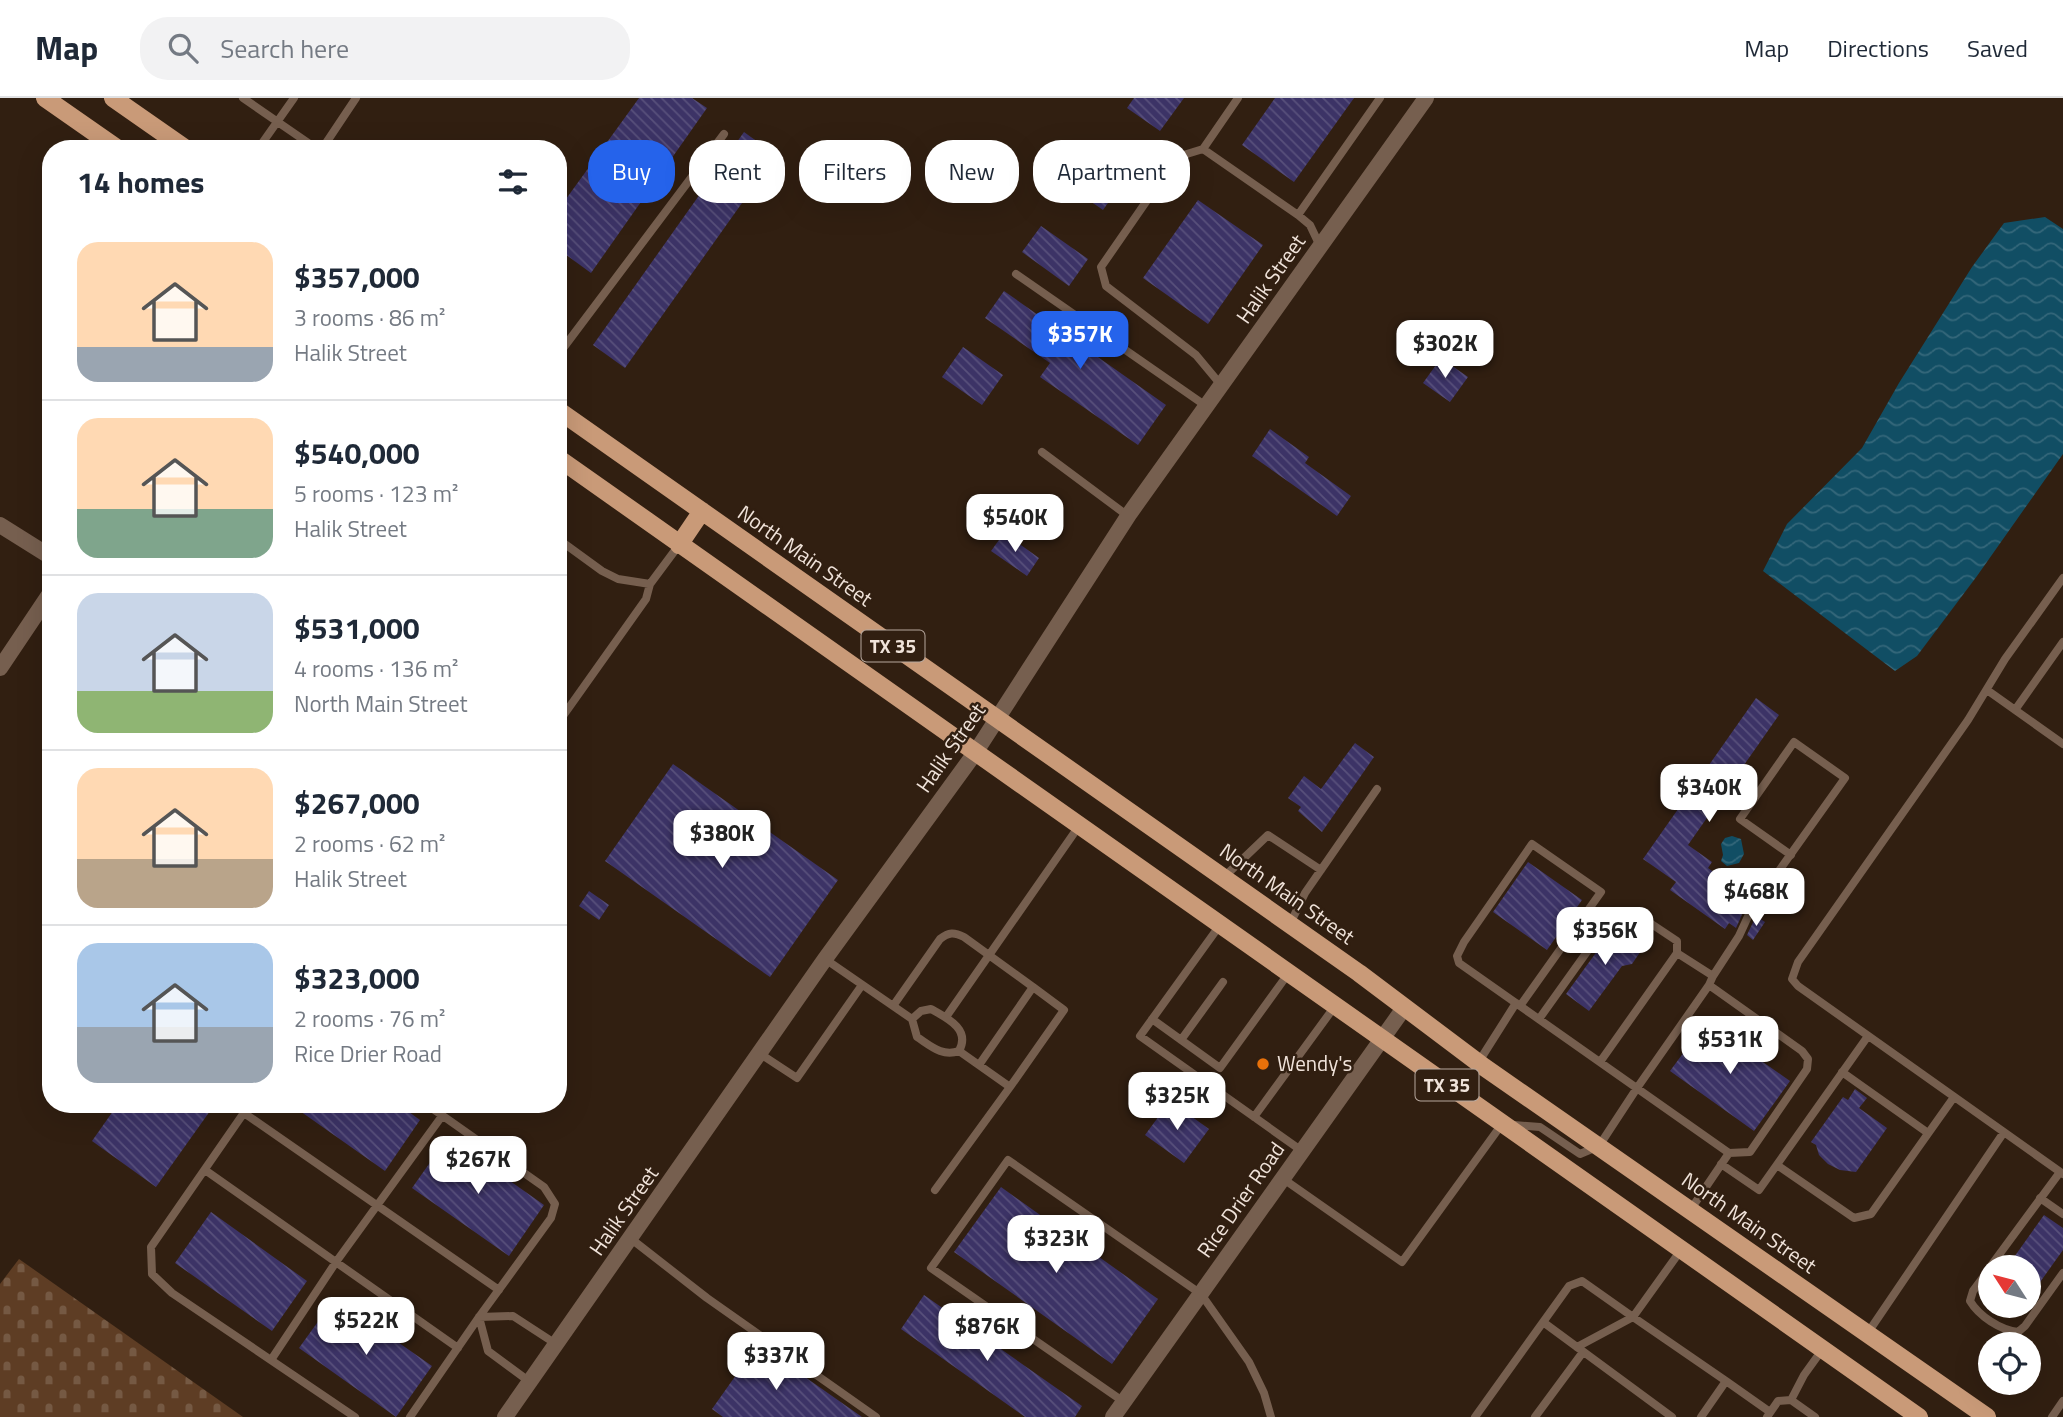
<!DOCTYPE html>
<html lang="en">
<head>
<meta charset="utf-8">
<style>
  :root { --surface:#fff; --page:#f2f2f3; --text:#1f2937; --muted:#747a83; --line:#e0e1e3; --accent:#2563eb }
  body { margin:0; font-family:"Titillium Web",sans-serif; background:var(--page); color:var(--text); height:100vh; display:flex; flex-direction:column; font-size:26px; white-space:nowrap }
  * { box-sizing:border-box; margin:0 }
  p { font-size:23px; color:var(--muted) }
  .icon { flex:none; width:38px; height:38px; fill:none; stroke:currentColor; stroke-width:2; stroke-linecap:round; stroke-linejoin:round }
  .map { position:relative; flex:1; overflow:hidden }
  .details { position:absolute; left:42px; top:42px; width:525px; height:973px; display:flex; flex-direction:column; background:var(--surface); border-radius:28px; box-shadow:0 7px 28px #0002 }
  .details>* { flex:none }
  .banner { position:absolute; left:588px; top:42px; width:665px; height:63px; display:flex; gap:14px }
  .needle { width:46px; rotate:306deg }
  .controls { position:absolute; left:1978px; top:1157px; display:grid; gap:14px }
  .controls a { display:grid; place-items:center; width:63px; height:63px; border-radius:50%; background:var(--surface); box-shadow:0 7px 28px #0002; font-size:35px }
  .price { position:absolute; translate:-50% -60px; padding:0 16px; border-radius:14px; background:#fff; color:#222; font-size:23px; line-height:46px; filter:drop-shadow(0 2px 4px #0008) }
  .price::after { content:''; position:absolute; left:50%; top:42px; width:21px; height:16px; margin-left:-10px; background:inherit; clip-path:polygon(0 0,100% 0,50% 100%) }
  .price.current { background:var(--accent); color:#fff }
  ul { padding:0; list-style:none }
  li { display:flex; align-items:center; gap:21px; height:175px; padding:0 35px }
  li+li { border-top:2px solid var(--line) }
  li span { display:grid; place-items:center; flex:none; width:196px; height:140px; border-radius:21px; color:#555 }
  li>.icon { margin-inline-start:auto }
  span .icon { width:84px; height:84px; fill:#fffc; stroke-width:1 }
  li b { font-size:30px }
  h2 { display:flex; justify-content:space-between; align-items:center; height:84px; padding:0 35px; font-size:30px }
  .pill { padding:0 24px; border-radius:28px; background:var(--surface); box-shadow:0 7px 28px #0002; font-size:24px; line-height:63px }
  .pill.current { background:var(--accent); color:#fff }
  header { display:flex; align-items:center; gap:42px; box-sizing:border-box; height:98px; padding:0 35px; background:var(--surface); border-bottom:2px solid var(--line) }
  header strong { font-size:33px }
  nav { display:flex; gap:38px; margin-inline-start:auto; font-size:24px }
  .search { width:490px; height:63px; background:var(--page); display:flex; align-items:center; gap:18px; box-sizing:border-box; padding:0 24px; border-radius:28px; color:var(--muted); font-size:26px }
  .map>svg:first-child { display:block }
</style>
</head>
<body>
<header>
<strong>Map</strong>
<div class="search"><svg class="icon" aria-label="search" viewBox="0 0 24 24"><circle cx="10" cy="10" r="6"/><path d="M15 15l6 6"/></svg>Search here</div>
<nav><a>Map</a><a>Directions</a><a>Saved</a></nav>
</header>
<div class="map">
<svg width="2063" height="1319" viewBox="0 0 2063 1319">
  <defs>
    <pattern id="cemetery-stones" width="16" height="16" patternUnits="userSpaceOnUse" patternTransform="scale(1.75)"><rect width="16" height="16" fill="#5e3d24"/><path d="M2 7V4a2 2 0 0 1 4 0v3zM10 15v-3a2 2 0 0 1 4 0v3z" fill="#755943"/></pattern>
    <pattern id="water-waves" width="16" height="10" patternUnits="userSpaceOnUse" patternTransform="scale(1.75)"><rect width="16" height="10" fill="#114e64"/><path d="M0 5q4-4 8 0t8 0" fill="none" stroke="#34677a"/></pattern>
    <pattern id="building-back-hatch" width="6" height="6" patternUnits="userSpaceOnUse" patternTransform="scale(1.75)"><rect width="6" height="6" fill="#3c3366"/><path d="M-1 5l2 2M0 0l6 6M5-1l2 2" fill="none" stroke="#58507b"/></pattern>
  </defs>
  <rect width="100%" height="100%" fill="#311f11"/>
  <!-- cemetery -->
  <path fill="url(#cemetery-stones)" d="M19,1161L243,1319H0V1186Z"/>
  <!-- water -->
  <path fill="url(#water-waves)" d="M2045,119L2063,131V356L1977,478L1917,558L1895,573L1763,473L1787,426L1862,350L1899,285L1972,169L2004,125Z
    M1732,738L1741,741L1744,756L1739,765L1727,768L1721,763L1723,757L1721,746L1725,740Z"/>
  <!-- building -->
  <path fill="url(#building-back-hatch)" d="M639,0H692L707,10L591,175L558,151V112Z
    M1134,0H1184L1160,33L1127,10Z
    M1275,0H1354L1294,84L1242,47Z
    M744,34L776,57L625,270L593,247Z
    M1098,51L1130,74L1103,112L1070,89Z
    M1198,102L1263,147L1208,226L1143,180Z
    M1041,128L1088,161L1069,188L1022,154Z
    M1004,193L1166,307L1138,347L1040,279L1050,265L985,220Z
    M963,249L1003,277L982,307L942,279Z
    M1441,260L1468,279L1450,304L1423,285Z
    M1270,331L1309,359L1305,365L1351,398L1337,418L1252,358Z
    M1004,435L1039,460L1027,478L991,453Z
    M1756,600L1779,617L1688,747L1712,764L1708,770L1728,784L1725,788L1746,802L1742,808L1745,810L1736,830L1729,825L1725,831L1670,792L1676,784L1643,761Z
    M1355,645L1374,659L1322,734L1298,713L1301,709L1288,700L1304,678L1321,691Z
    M673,666L838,782L770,879L605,763Z
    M1528,764L1582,802L1547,852L1493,814Z
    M589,793L609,807L599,822L579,808Z
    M1756,818L1765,824L1753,842L1747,837Z
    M1616,827L1645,847L1632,866L1622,868L1589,913L1566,896Z
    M1706,924L1790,983L1754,1033L1670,973Z
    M1855,991L1867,1000L1859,1010L1887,1030L1856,1074L1840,1072L1828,1066L1819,1057L1816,1047L1811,1044L1843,999L1848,1002Z
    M1170,1003L1209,1031L1184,1065L1145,1037Z
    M118,1006H215L156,1089L92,1043Z
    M290,1006H398L420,1022L385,1073Z
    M448,1039L544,1107L509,1158L412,1090Z
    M1001,1089L1158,1201L1112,1266L954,1154Z
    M211,1114L307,1183L272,1233L175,1165Z
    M2044,1117L2063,1130V1152L2028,1201V1169H2007Z
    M924,1197L1082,1308L1075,1319H1025L901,1231Z
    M335,1200L432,1268L396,1319L299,1250Z
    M758,1246L862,1319H723L712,1311Z"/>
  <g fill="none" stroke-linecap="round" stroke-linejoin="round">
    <!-- service -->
    <path stroke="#765f4f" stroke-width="8" d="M243,0L317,51
      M1238,0L1203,51L1298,117L1380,0
      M258,51L294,0
      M322,51L356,0
      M1203,51L1177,59L1101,169L1106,188L1196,257L1221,287
      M1298,117L1310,127L1320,148
      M1016,176L1206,308
      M558,257L724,36
      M1042,354L1128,418
      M558,441L602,473L618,481L650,486
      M2063,480L2005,561L1968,622L1798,864L1792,881L1798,888L2063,1076
      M1987,592L2063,646
      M2015,612L2063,544
      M558,625L646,501L650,486L679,447
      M1224,779L1268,737L1321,772
      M1290,826L1305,795L1377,691
      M1220,827L1140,938L1302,1053
      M1677,855L1713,878
      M825,861L912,921
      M1709,887L1802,953L1808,961L1807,971L1750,1054L1729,1055
      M893,908L940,841C949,834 954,834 964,839L1033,889L979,967
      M1520,908L1601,794L1532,746L1464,844L1457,858L1459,865L1729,1055L1691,1111
      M931,911C947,920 971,931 959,953C942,959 931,948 917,939L912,921L921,913Z
      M946,919L1079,728
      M1152,921L1220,970L1288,876
      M1539,921L1609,823L1622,814L1635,815L1677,843V855L1600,964
      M1181,942L1223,884
      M759,955L797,980L862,887
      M1478,965L1516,905
      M1842,974L1928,1035
      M1010,989L1064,912L1033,889
      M250,1006L151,1149L152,1176L172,1195L355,1319
      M244,1015L499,1192
      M1254,1019L1335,908
      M1721,1066L1759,1092L1868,938
      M1777,1067L1854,1120L1871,1116L1954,999
      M205,1072L458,1250
      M1282,1080L1402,1164L1502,1026L1540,1029L1580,1056L1599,1048L1637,990L1709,887L1713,878L1739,838L1751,812L1845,680L1794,644L1740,721L1791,757
      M935,1092L1010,989L959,953
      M2040,1100L2063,1116
      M630,1140L707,1200L876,1319
      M1990,1169L2060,1074
      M1990,1170L1973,1193L1970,1203C1979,1218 2000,1232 2018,1234L2025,1228L2063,1175
      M479,1219L488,1253L530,1284
      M479,1219L513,1218L556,1246
      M1543,1224L1672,1319
      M1867,1236L2004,1034
      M1577,1249L1633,1219L1726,1283L1701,1319
      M271,1262L336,1164L442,1018
      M1726,1283L1770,1314
      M1791,1302L1804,1277L1822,1252
      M1124,1304L931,1170L1008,1062L1201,1196L1249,1264L1264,1295L1271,1319
      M410,1319L479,1219L551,1120L555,1106L544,1089L426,1006
      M1475,1319L1569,1188L1582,1183L1633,1219L1681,1152
      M1535,1319L1583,1254
      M1767,1319L1778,1303L1791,1302L1815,1319
      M2052,1319L2063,1303"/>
    <!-- minor -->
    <path stroke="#765f4f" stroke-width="16" d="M0,427L51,459
      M0,570L51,494
      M505,1319L825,861L975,655L1130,415L1426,0
      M1113,1319L1404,910"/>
    <!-- primary -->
    <path stroke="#c99a78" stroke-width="18" d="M45,0L118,51
      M113,0L186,51
      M558,312L1359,875L1484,969L1987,1319
      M558,360L1919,1319
      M679,447L702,413"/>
  </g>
  <!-- markers -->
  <circle fill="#e8710a" stroke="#311f11" stroke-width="2.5" cx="1263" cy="966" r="7"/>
  <g text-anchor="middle" stroke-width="5" stroke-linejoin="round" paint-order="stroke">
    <!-- shield labels -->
    <g fill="#311f11" stroke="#b7a89e" stroke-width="2">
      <rect x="861.5" y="532.5" width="63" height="31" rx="5"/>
      <rect x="1415.5" y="971.5" width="63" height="31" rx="5"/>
    </g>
    <g font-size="19" font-weight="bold" fill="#f0e3da">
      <text x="893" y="555">TX 35</text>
      <text x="1447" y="994">TX 35</text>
    </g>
    <!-- street labels -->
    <g font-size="21" fill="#f0e3da" stroke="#311f11">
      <text transform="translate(1271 181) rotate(-55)" y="7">Halik Street</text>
      <text transform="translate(805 458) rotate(35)" y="7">North Main Street</text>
      <text transform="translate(951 650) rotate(-55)" y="7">Halik Street</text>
      <text transform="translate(1287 796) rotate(35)" y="7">North Main Street</text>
      <text transform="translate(1241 1102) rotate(-55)" y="7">Rice Drier Road</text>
      <text transform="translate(624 1113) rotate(-55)" y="7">Halik Street</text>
      <text transform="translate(1749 1125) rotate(35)" y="7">North Main Street</text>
    </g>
    <!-- poi labels -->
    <g font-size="21" fill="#f0e3da" stroke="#311f11" text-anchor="start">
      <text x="1277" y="973">Wendy's</text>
    </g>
  </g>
</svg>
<div class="controls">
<a><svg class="needle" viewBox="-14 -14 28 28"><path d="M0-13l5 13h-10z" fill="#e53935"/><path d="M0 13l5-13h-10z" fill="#747a83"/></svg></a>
<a><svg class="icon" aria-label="locate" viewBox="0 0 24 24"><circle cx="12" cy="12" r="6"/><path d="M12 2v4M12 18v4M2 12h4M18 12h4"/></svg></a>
</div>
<b class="price current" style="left:1080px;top:273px">$357K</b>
<b class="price" style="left:1445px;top:282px">$302K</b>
<b class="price" style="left:1015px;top:456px">$540K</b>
<b class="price" style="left:1709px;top:726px">$340K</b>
<b class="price" style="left:722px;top:772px">$380K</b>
<b class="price" style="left:1756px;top:830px">$468K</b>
<b class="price" style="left:1605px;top:869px">$356K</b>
<b class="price" style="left:1730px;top:978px">$531K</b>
<b class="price" style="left:1177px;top:1034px">$325K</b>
<b class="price" style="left:478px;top:1098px">$267K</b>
<b class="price" style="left:1056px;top:1177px">$323K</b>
<b class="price" style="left:366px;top:1259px">$522K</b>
<b class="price" style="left:987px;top:1265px">$876K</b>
<b class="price" style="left:776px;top:1294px">$337K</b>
<div class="banner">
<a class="pill current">Buy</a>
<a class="pill">Rent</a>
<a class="pill">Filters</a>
<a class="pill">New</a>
<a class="pill">Apartment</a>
</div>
<section class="details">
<h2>14 homes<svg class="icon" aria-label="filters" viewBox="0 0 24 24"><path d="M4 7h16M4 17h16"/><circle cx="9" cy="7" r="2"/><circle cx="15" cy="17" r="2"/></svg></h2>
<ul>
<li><span style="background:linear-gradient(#ffd9b3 75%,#9aa5b1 0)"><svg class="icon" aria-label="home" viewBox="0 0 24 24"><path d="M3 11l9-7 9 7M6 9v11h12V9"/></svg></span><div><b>$357,000</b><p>3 rooms · 86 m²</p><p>Halik Street</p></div></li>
<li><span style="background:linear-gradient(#ffd9b3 65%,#7fa58c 0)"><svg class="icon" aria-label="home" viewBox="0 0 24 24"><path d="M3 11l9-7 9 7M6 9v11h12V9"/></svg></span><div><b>$540,000</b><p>5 rooms · 123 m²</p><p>Halik Street</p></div></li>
<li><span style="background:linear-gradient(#c9d6e8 70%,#8fb573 0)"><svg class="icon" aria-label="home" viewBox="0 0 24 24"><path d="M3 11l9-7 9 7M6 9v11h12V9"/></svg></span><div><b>$531,000</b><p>4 rooms · 136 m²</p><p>North Main Street</p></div></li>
<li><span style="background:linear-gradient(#ffd9b3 65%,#b9a48a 0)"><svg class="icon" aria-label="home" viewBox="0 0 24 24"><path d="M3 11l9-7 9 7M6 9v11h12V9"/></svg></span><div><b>$267,000</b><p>2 rooms · 62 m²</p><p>Halik Street</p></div></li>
<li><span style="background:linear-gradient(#a9c7e8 60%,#9aa5b1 0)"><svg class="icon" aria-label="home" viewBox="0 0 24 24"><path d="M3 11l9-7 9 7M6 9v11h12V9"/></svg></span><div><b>$323,000</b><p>2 rooms · 76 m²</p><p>Rice Drier Road</p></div></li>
</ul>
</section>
</div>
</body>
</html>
